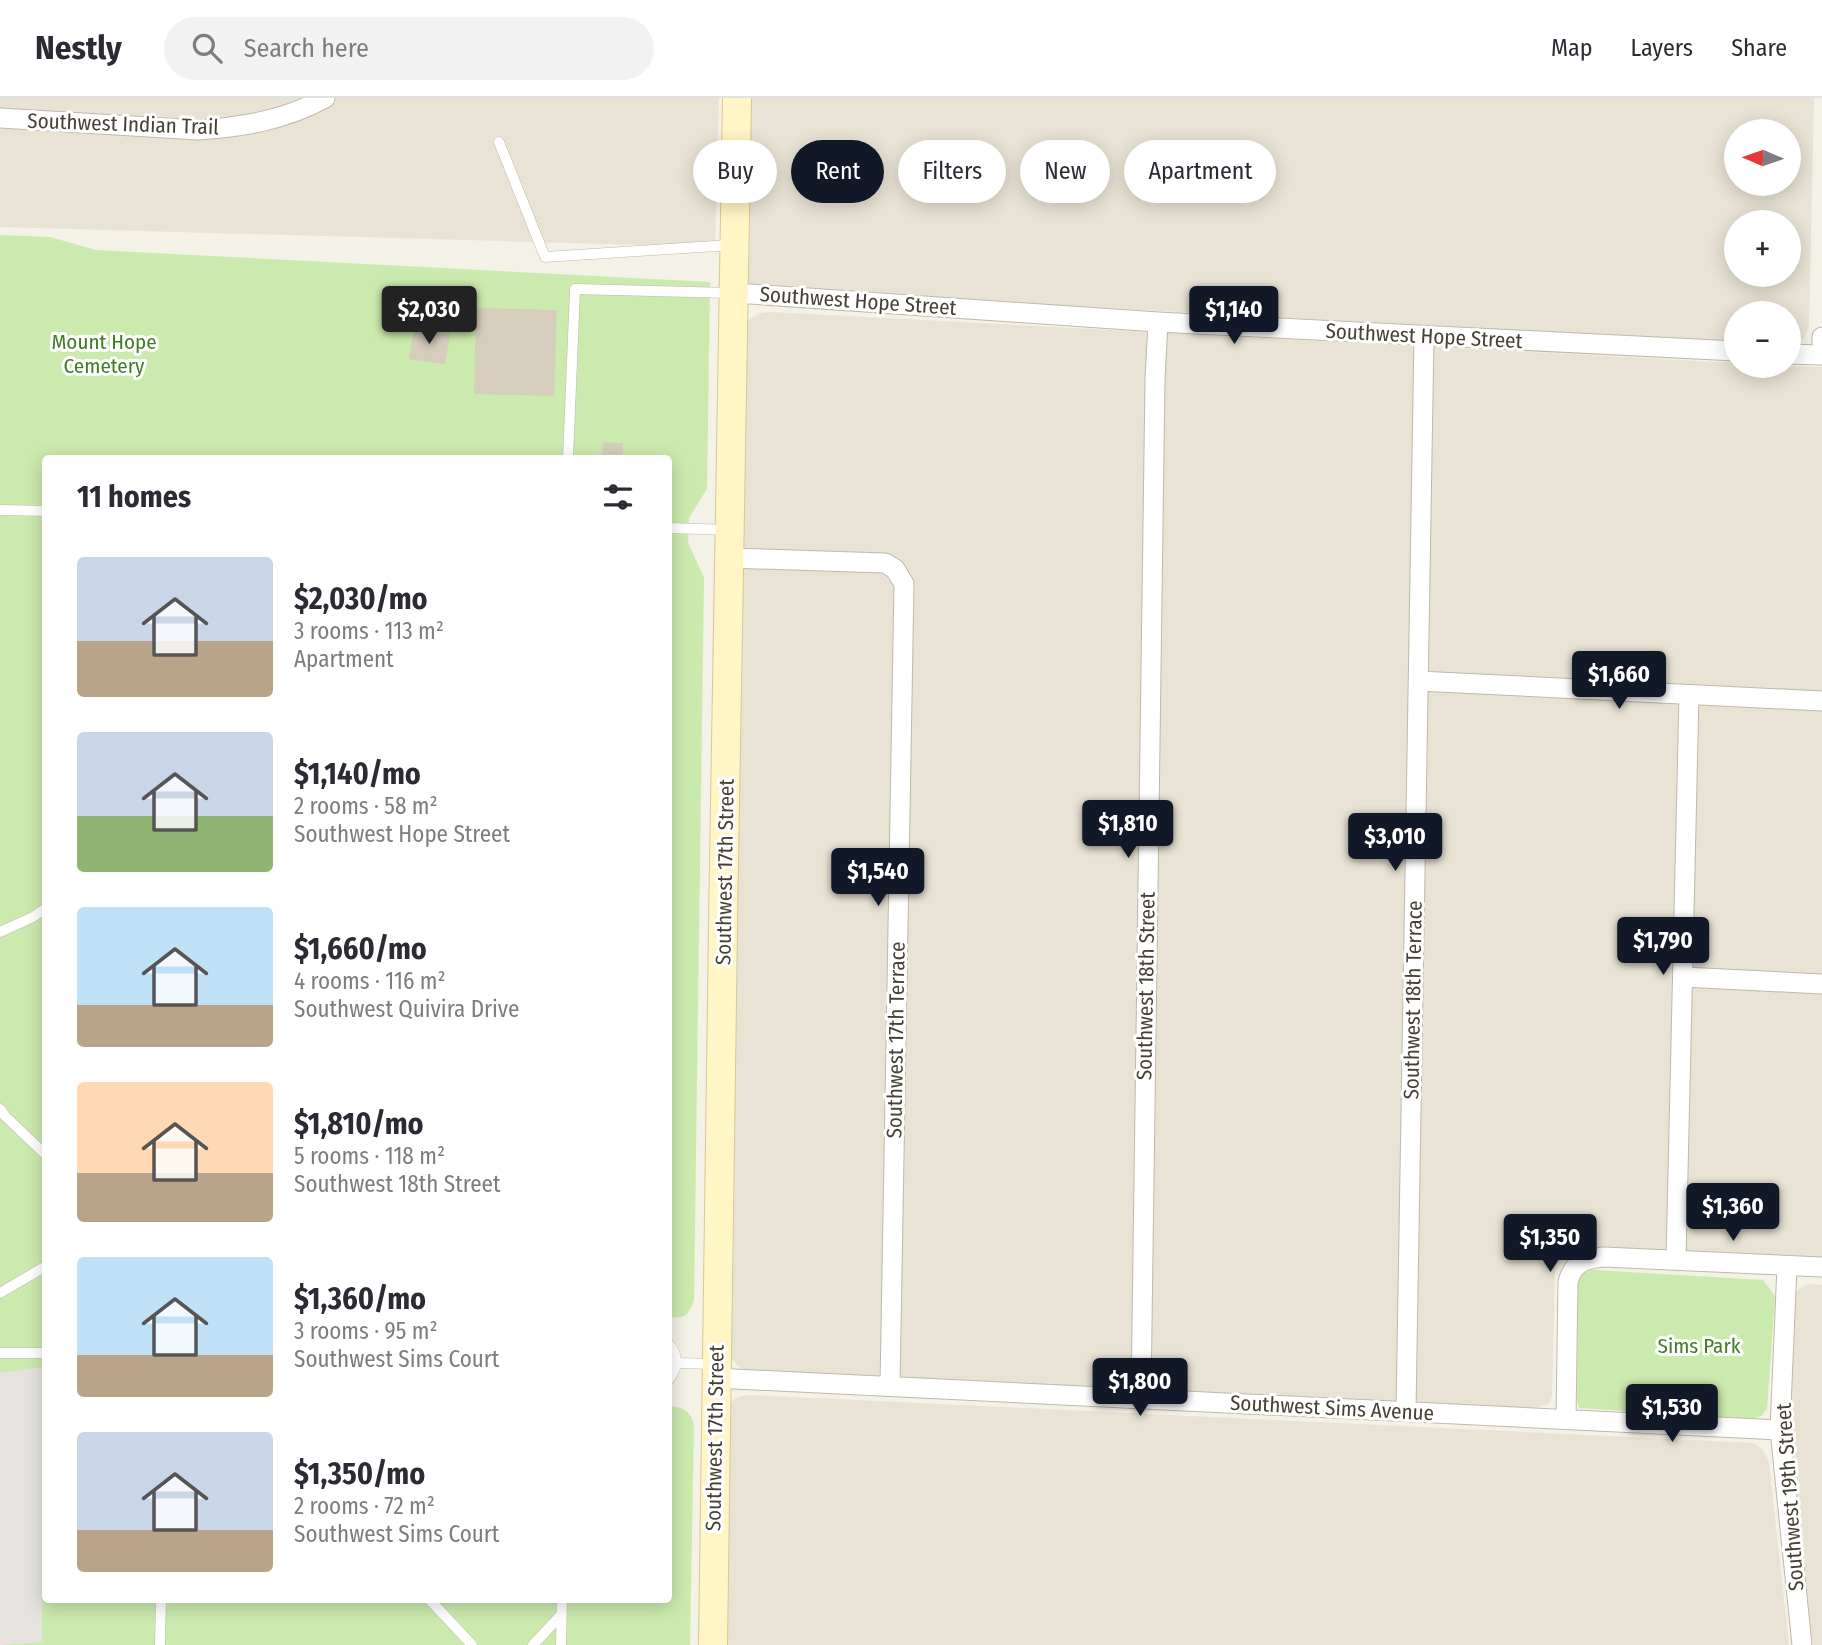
<!DOCTYPE html>
<html lang="en">
<head>
<meta charset="utf-8">
<style>
  :root { --surface:#fff; --page:#f2f2f3; --text:#2b2b33; --muted:#7c7c81; --line:#e1e1e2; --accent:#111827 }
  body { margin:0; font-family:"Fira Sans Condensed",sans-serif; background:var(--page); color:var(--text); height:100vh; display:flex; flex-direction:column; font-size:26px; white-space:nowrap }
  * { box-sizing:border-box; margin:0 }
  p { font-size:23px; color:var(--muted) }
  .icon { flex:none; width:38px; height:38px; fill:none; stroke:currentColor; stroke-width:2; stroke-linecap:round; stroke-linejoin:round }
  .map { position:relative; flex:1; overflow:hidden }
  .sheet { position:absolute; left:42px; top:357px; width:630px; height:1148px; display:flex; flex-direction:column; background:var(--surface); border-radius:7px; box-shadow:0 4px 18px #0003 }
  .sheet>* { flex:none }
  .guide { position:absolute; left:693px; top:42px; width:665px; height:63px; display:flex; gap:14px }
  .needle { width:46px; rotate:272deg }
  .fabs { position:absolute; left:1724px; top:21px; display:grid; gap:14px }
  .fabs a { display:grid; place-items:center; width:77px; height:77px; border-radius:50%; background:var(--surface); box-shadow:0 4px 18px #0003; font-size:35px }
  .price { position:absolute; translate:-50% -60px; padding:0 16px; border-radius:7px; background:var(--accent); color:#fff; font-size:23px; line-height:46px; filter:drop-shadow(0 2px 4px #0008) }
  .price::after { content:''; position:absolute; left:50%; top:42px; width:21px; height:16px; margin-left:-10px; background:inherit; clip-path:polygon(0 0,100% 0,50% 100%) }
  .price.active { background:#222; color:#fff }
  ul { padding:0; list-style:none }
  li { display:flex; align-items:center; gap:21px; height:175px; padding:0 35px }
  li span { display:grid; place-items:center; flex:none; width:196px; height:140px; border-radius:7px; color:#555 }
  li>.icon { margin-inline-start:auto }
  span .icon { width:84px; height:84px; fill:#fffc; stroke-width:1 }
  li b { font-size:30px }
  h2 { display:flex; justify-content:space-between; align-items:center; height:84px; padding:0 35px; font-size:30px }
  .tag { padding:0 24px; border-radius:32px; background:var(--surface); box-shadow:0 4px 18px #0003; font-size:24px; line-height:63px }
  .tag.active { background:var(--accent); color:#fff }
  header { display:flex; align-items:center; gap:42px; box-sizing:border-box; height:98px; padding:0 35px; background:var(--surface); border-bottom:2px solid var(--line) }
  header strong { font-size:33px }
  nav { display:flex; gap:38px; margin-inline-start:auto; font-size:24px }
  .search { width:490px; height:63px; background:var(--page); display:flex; align-items:center; gap:18px; box-sizing:border-box; padding:0 24px; border-radius:38px; color:var(--muted); font-size:26px }
  .map>svg:first-child { display:block }
</style>
</head>
<body>
<header>
<strong>Nestly</strong>
<div class="search"><svg class="icon" aria-label="search" viewBox="0 0 24 24"><circle cx="10" cy="10" r="6"/><path d="M15 15l6 6"/></svg>Search here</div>
<nav><a>Map</a><a>Layers</a><a>Share</a></nav>
</header>
<div class="map">
<svg width="1822" height="1547" viewBox="0 0 1822 1547">
  <rect width="100%" height="100%" fill="#f4f1e7"/>
  <!-- residential -->
  <path fill="#e8e3d4" fill-rule="evenodd" d="M0,0H719L715,149L0,129Z
    M749,0H1814L1809,229L1802,243L1789,247L1788,215H1736V244L755,191L746,183ZM1736,33H1788V86H1736ZM1736,124H1788V177H1736Z
    M771,214L1736,265V268L1822,269V1162L1578,1150L1561,1156L1555,1170L1552,1298L1549,1306L1529,1311L749,1273L739,1269L733,1262L728,1249L744,231L750,221L760,215Z
    M1809,1186L1822,1187V1547H1813L1790,1369L1787,1323L1793,1198L1800,1190Z
    M753,1297L1754,1345L1764,1353L1769,1365L1789,1547H726L729,1312L733,1302L741,1298Z"/>
  <!-- green -->
  <path fill="#cbeaae" d="M0,137L50,139L96,152L710,184L707,391L689,420L688,444L704,480L694,1201C691,1213 686,1222 671,1219L669,1224L668,360H46V1502H668L669,1300L670,1308C683,1309 690,1313 694,1326L690,1547H0Z
    M1594,1172L1763,1182L1775,1198L1767,1311L1761,1318L1753,1321L1579,1310L1577,1302L1578,1181L1584,1174Z"/>
  <!-- parking -->
  <path fill="#e5e3df" d="M43,1269L42,1544L0,1547V1275Z"/>
  <!-- building -->
  <path fill="#d6cdbc" d="M476,210L557,212L554,298L474,296Z
    M414,230L450,236L445,266L409,261Z
    M603,344L623,345V360H602Z"/>
  <g fill="none" stroke-linecap="round" stroke-linejoin="round">
    <defs>
      <path id="service" d="M499,44L545,159L731,147
        M568,360L575,191L730,195
        M0,412L46,413
        M668,430L729,432
        M0,834L33,819L46,810
        M0,1011L5,1018L46,1057
        M0,1195L46,1168
        M668,1245C679,1257 678,1270 668,1283
        M0,1255H46
        M677,1265L715,1266
        M430,1502L472,1547
        M160,1547L161,1502
        M533,1547L562,1516
        M561,1547L562,1502"/>
      <path id="minor" d="M0,20L198,32C243,29 285,22 325,0
        M735,195L1158,224L1736,253
        M1788,256L1822,257
        M1822,257V239
        M729,460L885,465L895,471L904,486L890,1288
        M1418,583L1822,603
        M1683,879L1822,886
        M1676,1162L1689,597
        M1787,1168L1780,1332L1802,1547
        M715,1280L1780,1332
        M1141,1300L1155,281L1158,224
        M1406,1313L1424,238
        M1566,1321L1568,1184C1573,1164 1585,1161 1604,1159L1822,1169"/>
      <path id="secondary" d="M713,1547C717,1031 730,516 737,0"/>
    </defs>
    <!-- service casing -->
    <use href="#service" stroke="#c0b9a9" stroke-width="11"/>
    <!-- minor casing -->
    <use href="#minor" stroke="#c0b9a9" stroke-width="21"/>
    <!-- secondary casing -->
    <use href="#secondary" stroke="#d6c895" stroke-width="30"/>
    <!-- service -->
    <use href="#service" stroke="#fff" stroke-width="10"/>
    <!-- minor -->
    <use href="#minor" stroke="#fff" stroke-width="19"/>
    <!-- secondary -->
    <use href="#secondary" stroke="#fff5c5" stroke-width="28"/>
  </g>
  <g text-anchor="middle" stroke-width="6" stroke-linejoin="round" paint-order="stroke">
    <!-- street labels -->
    <g font-size="21" fill="#474135" stroke="#fff">
      <text transform="translate(123 26) rotate(2)" y="7">Southwest Indian Trail</text>
      <text transform="translate(858 203) rotate(4)" y="7">Southwest Hope Street</text>
      <text transform="translate(1424 238) rotate(3)" y="7">Southwest Hope Street</text>
      <text transform="translate(725 774) rotate(-89)" y="7">Southwest 17th Street</text>
      <text transform="translate(1146 888) rotate(-89)" y="7">Southwest 18th Street</text>
      <text transform="translate(1413 902) rotate(-89)" y="7">Southwest 18th Terrace</text>
      <text transform="translate(896 942) rotate(-89)" y="7">Southwest 17th Terrace</text>
      <text transform="translate(1332 1310) rotate(3)" y="7">Southwest Sims Avenue</text>
      <text transform="translate(715 1340) rotate(-89)" y="7">Southwest 17th Street</text>
      <text transform="translate(1790 1399) rotate(-94)" y="7">Southwest 19th Street</text>
    </g>
    <!-- park labels -->
    <g font-size="21" fill="#417b26" stroke="#fff">
      <text x="104" y="251">Mount Hope<tspan x="104" dy="24">Cemetery</tspan></text>
      <text x="1699" y="1255">Sims Park</text>
    </g>
  </g>
</svg>
<div class="fabs">
<a><svg class="needle" viewBox="-14 -14 28 28"><path d="M0-13l5 13h-10z" fill="#e53935"/><path d="M0 13l5-13h-10z" fill="#7c7c81"/></svg></a>
<a>+</a>
<a>−</a>
</div>
<b class="price active" style="left:429px;top:248px">$2,030</b>
<b class="price" style="left:1234px;top:248px">$1,140</b>
<b class="price" style="left:1619px;top:613px">$1,660</b>
<b class="price" style="left:1128px;top:762px">$1,810</b>
<b class="price" style="left:1395px;top:775px">$3,010</b>
<b class="price" style="left:878px;top:810px">$1,540</b>
<b class="price" style="left:1663px;top:879px">$1,790</b>
<b class="price" style="left:1733px;top:1145px">$1,360</b>
<b class="price" style="left:1550px;top:1176px">$1,350</b>
<b class="price" style="left:1140px;top:1320px">$1,800</b>
<b class="price" style="left:1672px;top:1346px">$1,530</b>
<div class="guide">
<a class="tag">Buy</a>
<a class="tag active">Rent</a>
<a class="tag">Filters</a>
<a class="tag">New</a>
<a class="tag">Apartment</a>
</div>
<section class="sheet">
<h2>11 homes<svg class="icon" aria-label="filters" viewBox="0 0 24 24"><path d="M4 7h16M4 17h16"/><circle cx="9" cy="7" r="2"/><circle cx="15" cy="17" r="2"/></svg></h2>
<ul>
<li><span style="background:linear-gradient(#c9d6e8 60%,#b9a48a 0)"><svg class="icon" aria-label="home" viewBox="0 0 24 24"><path d="M3 11l9-7 9 7M6 9v11h12V9"/></svg></span><div><b>$2,030/mo</b><p>3 rooms · 113 m²</p><p>Apartment</p></div></li>
<li><span style="background:linear-gradient(#c9d6e8 60%,#8fb573 0)"><svg class="icon" aria-label="home" viewBox="0 0 24 24"><path d="M3 11l9-7 9 7M6 9v11h12V9"/></svg></span><div><b>$1,140/mo</b><p>2 rooms · 58 m²</p><p>Southwest Hope Street</p></div></li>
<li><span style="background:linear-gradient(#bfe0f5 70%,#b9a48a 0)"><svg class="icon" aria-label="home" viewBox="0 0 24 24"><path d="M3 11l9-7 9 7M6 9v11h12V9"/></svg></span><div><b>$1,660/mo</b><p>4 rooms · 116 m²</p><p>Southwest Quivira Drive</p></div></li>
<li><span style="background:linear-gradient(#ffd9b3 65%,#b9a48a 0)"><svg class="icon" aria-label="home" viewBox="0 0 24 24"><path d="M3 11l9-7 9 7M6 9v11h12V9"/></svg></span><div><b>$1,810/mo</b><p>5 rooms · 118 m²</p><p>Southwest 18th Street</p></div></li>
<li><span style="background:linear-gradient(#bfe0f5 70%,#b9a48a 0)"><svg class="icon" aria-label="home" viewBox="0 0 24 24"><path d="M3 11l9-7 9 7M6 9v11h12V9"/></svg></span><div><b>$1,360/mo</b><p>3 rooms · 95 m²</p><p>Southwest Sims Court</p></div></li>
<li><span style="background:linear-gradient(#c9d6e8 70%,#b9a48a 0)"><svg class="icon" aria-label="home" viewBox="0 0 24 24"><path d="M3 11l9-7 9 7M6 9v11h12V9"/></svg></span><div><b>$1,350/mo</b><p>2 rooms · 72 m²</p><p>Southwest Sims Court</p></div></li>
</ul>
</section>
</div>
</body>
</html>
